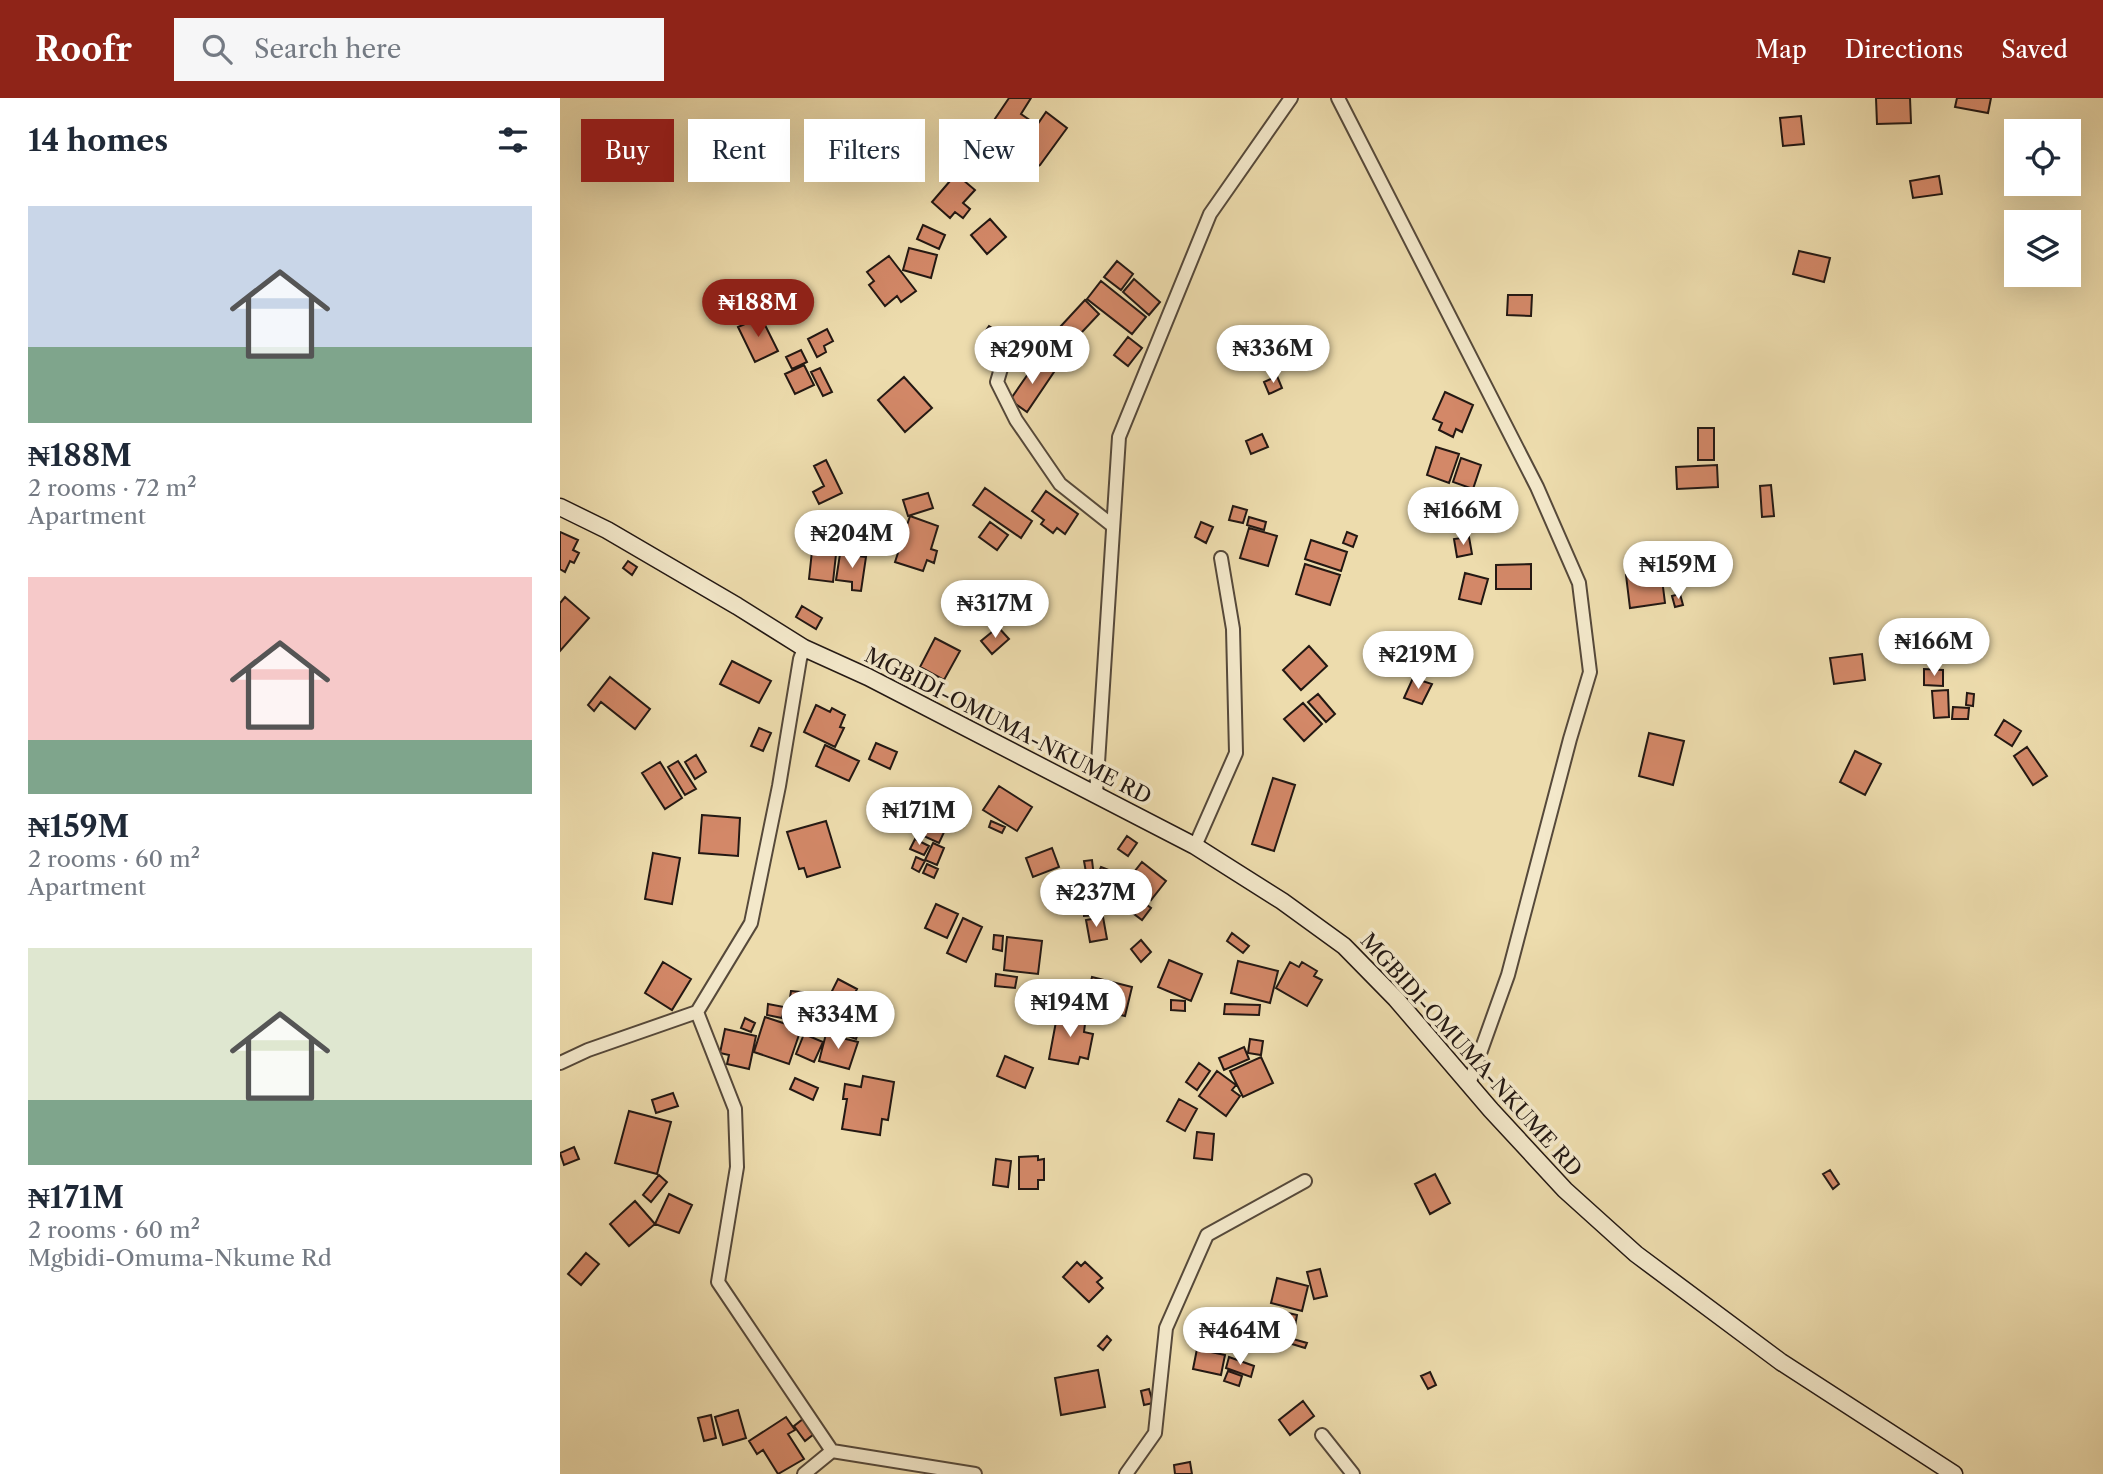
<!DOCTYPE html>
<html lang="en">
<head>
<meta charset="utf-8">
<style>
  :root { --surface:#fff; --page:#f6f6f7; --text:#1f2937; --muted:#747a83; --accent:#8f2418 }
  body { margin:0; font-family:"Libre Caslon Text",serif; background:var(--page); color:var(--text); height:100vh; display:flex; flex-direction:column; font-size:26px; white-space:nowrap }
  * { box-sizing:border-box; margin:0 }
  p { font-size:23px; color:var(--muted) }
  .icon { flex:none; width:38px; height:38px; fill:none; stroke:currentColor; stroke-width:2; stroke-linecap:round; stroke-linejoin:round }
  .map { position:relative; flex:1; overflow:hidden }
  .details { display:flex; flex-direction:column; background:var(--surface); width:560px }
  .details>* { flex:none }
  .top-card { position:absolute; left:21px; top:21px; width:665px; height:63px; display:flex; gap:14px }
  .controls { position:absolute; left:1444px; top:21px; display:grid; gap:14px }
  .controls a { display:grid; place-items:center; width:77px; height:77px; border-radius:0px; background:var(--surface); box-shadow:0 7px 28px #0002; font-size:35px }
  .price { position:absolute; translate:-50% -60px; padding:0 16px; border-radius:24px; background:#fff; color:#222; font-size:23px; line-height:46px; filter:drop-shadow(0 2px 4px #0008) }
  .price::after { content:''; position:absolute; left:50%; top:42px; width:21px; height:16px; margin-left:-10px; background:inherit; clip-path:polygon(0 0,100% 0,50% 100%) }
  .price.selected { background:var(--accent); color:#fff }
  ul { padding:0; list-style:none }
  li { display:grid; align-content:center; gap:14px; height:371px; padding:0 28px }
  li span { display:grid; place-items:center; height:217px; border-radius:0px; color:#555 }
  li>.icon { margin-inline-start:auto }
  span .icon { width:126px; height:126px; fill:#fffc; stroke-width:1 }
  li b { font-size:30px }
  h2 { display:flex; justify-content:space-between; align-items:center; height:84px; padding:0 28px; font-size:30px }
  .chip { padding:0 24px; border-radius:0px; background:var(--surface); box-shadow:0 7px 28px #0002; font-size:24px; line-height:63px }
  .chip.selected { background:var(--accent); color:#fff }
  header { display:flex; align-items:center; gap:42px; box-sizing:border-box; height:98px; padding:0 35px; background:var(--accent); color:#fff }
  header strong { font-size:33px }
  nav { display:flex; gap:38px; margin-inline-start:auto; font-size:24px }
  .search { width:490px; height:63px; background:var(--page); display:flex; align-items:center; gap:18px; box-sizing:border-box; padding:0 24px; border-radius:0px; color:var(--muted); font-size:26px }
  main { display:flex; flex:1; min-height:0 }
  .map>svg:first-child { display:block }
</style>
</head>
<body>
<header>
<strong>Roofr</strong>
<div class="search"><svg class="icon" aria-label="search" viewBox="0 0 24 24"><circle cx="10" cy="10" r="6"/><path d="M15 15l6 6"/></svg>Search here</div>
<nav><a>Map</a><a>Directions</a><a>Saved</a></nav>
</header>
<main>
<section class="details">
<h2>14 homes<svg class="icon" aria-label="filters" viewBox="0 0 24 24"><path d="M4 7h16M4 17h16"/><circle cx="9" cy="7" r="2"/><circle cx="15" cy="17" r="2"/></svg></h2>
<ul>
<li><span style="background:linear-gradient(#c9d6e8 65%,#7fa58c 0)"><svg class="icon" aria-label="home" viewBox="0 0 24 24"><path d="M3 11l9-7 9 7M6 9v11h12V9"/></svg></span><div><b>₦188M</b><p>2 rooms · 72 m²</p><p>Apartment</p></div></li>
<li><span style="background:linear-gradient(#f6c9c9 75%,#7fa58c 0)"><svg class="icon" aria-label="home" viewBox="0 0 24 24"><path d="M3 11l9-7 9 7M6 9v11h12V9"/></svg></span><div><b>₦159M</b><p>2 rooms · 60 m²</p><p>Apartment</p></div></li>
<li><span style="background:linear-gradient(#dfe7d0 70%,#7fa58c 0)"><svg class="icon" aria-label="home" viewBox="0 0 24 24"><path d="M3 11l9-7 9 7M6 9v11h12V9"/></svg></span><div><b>₦171M</b><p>2 rooms · 60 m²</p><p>Mgbidi-Omuma-Nkume Rd</p></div></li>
</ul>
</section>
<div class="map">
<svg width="1543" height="1376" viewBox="0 0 1543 1376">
  <rect width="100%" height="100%" fill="#eddcad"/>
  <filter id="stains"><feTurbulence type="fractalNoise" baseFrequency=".00286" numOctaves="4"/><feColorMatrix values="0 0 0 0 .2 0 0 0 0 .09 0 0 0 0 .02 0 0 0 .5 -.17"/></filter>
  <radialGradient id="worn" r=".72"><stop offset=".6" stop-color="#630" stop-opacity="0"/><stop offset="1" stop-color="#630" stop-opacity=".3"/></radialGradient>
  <!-- building -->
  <path fill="#d38868" stroke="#231813" stroke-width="2" d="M449,0H471L461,16L477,27L486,14L507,30L480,67L468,74L465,71L460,79L451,75L457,65L441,53L435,60L427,57L432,48L422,40Z
    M1316,0H1350L1351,25L1317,26Z
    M1397,0H1431L1428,15L1395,9Z
    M1241,18L1244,46L1223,48L1220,20Z
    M396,76L415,92L403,105L410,111L403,120L395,114L390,120L372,104Z
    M1379,78L1382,96L1353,100L1350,83Z
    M430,121L446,139L427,156L411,137Z
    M363,127L385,137L379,151L357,141Z
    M349,150L377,157L371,180L343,172Z
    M1239,153L1270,160L1264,184L1233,176Z
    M329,158L356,193L341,204L337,198L325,208L309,187L314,183L307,174Z
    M557,163L573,176L561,192L544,179Z
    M574,181L600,204L589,217L563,194Z
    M541,183L586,219L572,236L527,201Z
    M948,197H972L971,218L947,217Z
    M525,202L539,216L490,268L476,255Z
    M201,219L218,253L195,264L178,229Z
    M429,228L443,237L431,255L417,245Z
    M267,231L273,243L264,248L266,254L257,259L248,241Z
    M568,239L582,250L568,268L554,257Z
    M241,252L247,264L232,271L226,259Z
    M477,263L494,274L467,314L450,302Z
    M244,267L254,287L235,296L225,276Z
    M260,270L272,294L263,298L251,274Z
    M717,278L722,290L709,296L704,284Z
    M344,279L372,310L345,334L318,302Z
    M885,294L913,307L902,334L896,331L893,339L879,332L882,325L873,321Z
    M1138,330H1154V362H1138Z
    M702,336L708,349L691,356L686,343Z
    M876,349L899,356L889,385L867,377Z
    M901,360L921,367L913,391L893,384Z
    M266,362L282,395L259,406L253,394L264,388L254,368Z
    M1157,367L1158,389L1117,391L1116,369Z
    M1211,387L1214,418L1202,419L1200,388Z
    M425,390L472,423L461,440L413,407Z
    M486,393L518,416L505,436L497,430L493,435L481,426L484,422L472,413Z
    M368,395L373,410L348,418L343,402Z
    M673,408L687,412L683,425L669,422Z
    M350,418L378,428L371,451L377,453L374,465L367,462L363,473L335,464Z
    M689,419L706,424L704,432L687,427Z
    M430,424L448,437L437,452L419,439Z
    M641,424L653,429L646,445L635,439Z
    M689,430L717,438L708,468L680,460Z
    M0,434L18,442L13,452L19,455L14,465L10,463L5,474L0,471Z
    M258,434L286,437L285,447L257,444Z
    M787,434L797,438L793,449L783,445Z
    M909,439L912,456L897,459L894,441Z
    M751,442L787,454L781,473L745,461Z
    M252,453L276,456L273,484L249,481Z
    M280,456L306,459L301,493L292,492V484L276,482Z
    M68,463L77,469L72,477L63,470Z
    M745,466L780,477L770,507L736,496Z
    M971,466V491H936V467Z
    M1101,473L1105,505L1070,510L1066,477Z
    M905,475L928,481L921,506L899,501Z
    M1120,496L1123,507L1115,509L1112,498Z
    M5,499L29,520L0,553V505Z
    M242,508L262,520L256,531L236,519Z
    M438,529L449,541L432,556L421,543Z
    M375,540L400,553L384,582L360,569Z
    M749,548L767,568L741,592L723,572Z
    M1302,556L1305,582L1274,586L1270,560Z
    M172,563L211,583L199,605L160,586Z
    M1364,571L1383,572V588L1364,587Z
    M50,579L90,611L75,631L41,604L34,613L28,607Z
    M853,580L872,586L862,606L844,600Z
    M1388,592L1389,619L1374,620L1372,593Z
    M1407,595L1414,596L1413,608L1406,607Z
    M758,596L775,616L766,624L748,604Z
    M743,605L762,626L744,643L724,621Z
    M256,607L270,614L272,610L285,617L280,629L284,630L275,649L244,634Z
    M1393,609L1409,610L1408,621H1392Z
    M1444,622L1461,633L1452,648L1435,637Z
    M199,630L211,635L203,653L191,648Z
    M1089,635L1124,643L1113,687L1079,678Z
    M316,645L337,654L330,671L309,661Z
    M265,647L299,663L289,683L256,668Z
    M1467,649L1487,678L1473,687L1454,658Z
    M1295,653L1321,666L1305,697L1280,684Z
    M136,657L146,674L135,681L125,664Z
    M118,663L136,691L125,697L108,669Z
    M100,664L122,700L105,711L82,675Z
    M713,680L735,687L714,753L692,746Z
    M439,688L472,709L457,733L423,712Z
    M142,717L180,720L178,758L139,755Z
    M363,722L385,732L379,745L357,735Z
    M266,723L280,769L247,779L244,770L239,771L227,734Z
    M431,723L445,729L442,735L429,729Z
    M567,738L577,745L568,758L558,751Z
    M355,741L369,748L364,757L350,751Z
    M373,745L384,750L377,767L365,762Z
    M492,750L499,769L473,779L466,760Z
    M93,755L120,760L112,806L85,801Z
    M356,759L365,763L359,774L352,770Z
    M532,762L534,779L527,780L524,763Z
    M582,764L606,783L591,802L567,783Z
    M367,766L378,771L374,780L363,775Z
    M541,769L559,776L546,809L528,801Z
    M571,795L591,810L582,822L562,807Z
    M376,806L398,816L387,840L365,830Z
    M537,807L538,817L524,818V808Z
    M543,819L547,841L530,844L526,822Z
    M403,820L422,829L406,864L387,855Z
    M672,835L689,848L683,855L667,843Z
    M434,837L443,838L442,853L433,851Z
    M447,839L482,843L478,876L444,872Z
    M581,842L591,854L581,864L571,851Z
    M609,862L642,876L631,903L598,889Z
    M678,863L718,873L710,905L671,895Z
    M103,864L131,881L112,912L85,895Z
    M730,864L739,869L742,864L757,873L754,878L762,882L747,908L716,890Z
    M436,876L457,879L455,890L435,888Z
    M532,879L572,889L565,918L525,909Z
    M278,881L297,891L285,915L266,905Z
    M231,893L261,896L260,909L229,906Z
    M611,902L625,903V913L611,912Z
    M208,906L224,909L222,920L207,917Z
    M665,906L700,907L699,917L664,916Z
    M225,910L258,914L257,925L224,921Z
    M498,913L526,918L524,934L533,936L528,961L520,959L518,966L489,961Z
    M205,919L241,931L229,966L194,954Z
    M185,920L195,925L191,934L181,930Z
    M270,920L300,930L296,941L266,930Z
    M165,931L196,938L189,971L167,966L169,957L160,955Z
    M244,936L263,944L254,964L236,956Z
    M266,936L298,944L289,971L259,963Z
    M690,941L703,943L701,957L688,955Z
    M684,949L689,961L664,972L659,960Z
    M445,958L473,970L465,990L437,978Z
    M701,959L713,985L683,999L670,973Z
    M639,965L650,973L637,992L626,984Z
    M657,973L676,987L672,992L680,998L666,1018L639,998Z
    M303,978L334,984L328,1022L322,1021L320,1037L282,1031L287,1001H283L285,986L301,989Z
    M235,980L258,990L253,1002L230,991Z
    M113,995L118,1008L96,1015L92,1002Z
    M619,1001L637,1011L625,1033L607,1023Z
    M69,1013L111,1024L97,1076L55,1065Z
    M637,1034L654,1036L652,1062L634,1060Z
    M14,1049L19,1061L4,1067L0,1055Z
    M478,1058V1062L484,1061V1082H478V1091H459V1059Z
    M436,1061L451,1063L448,1089L433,1087Z
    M1270,1072L1279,1086L1273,1091L1263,1076Z
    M875,1076L890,1105L870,1116L855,1086Z
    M99,1077L107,1084L91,1104L83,1097Z
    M109,1096L132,1107L119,1135L95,1126Z
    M75,1103L95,1126L69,1148L50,1126Z
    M26,1155L39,1166L21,1187L8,1176Z
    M517,1164L521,1168L525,1164L542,1180L537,1184L543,1190L529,1204L503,1179Z
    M760,1171L767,1198L754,1201L747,1174Z
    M717,1180L748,1188L742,1213L711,1205Z
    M711,1211L737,1217L733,1239L706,1234Z
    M547,1238L551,1242L543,1252L538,1248Z
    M733,1241L747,1245L745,1250L732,1246Z
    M637,1251L665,1257L661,1277L633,1271Z
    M669,1259L694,1268L691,1279L666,1270Z
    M538,1272L545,1309L501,1317L495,1280Z
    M668,1273L682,1278L679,1288L664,1283Z
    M870,1274L876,1287L868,1291L861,1278Z
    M589,1291L593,1305L584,1307L581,1293Z
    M743,1303L754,1318L730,1337L719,1322Z
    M178,1312L186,1340L163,1347L155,1319Z
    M151,1317L156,1340L144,1343L138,1320Z
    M226,1319L235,1332L228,1336L244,1361L218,1376L203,1352L197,1356L189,1343Z
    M243,1321L254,1336L245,1343L234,1328Z
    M630,1364L632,1376H615L614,1367Z"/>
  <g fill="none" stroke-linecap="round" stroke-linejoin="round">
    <defs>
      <path id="street" d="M778,0L977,389L1019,485L1030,574L1010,641L948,877L909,986
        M450,240L437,284L456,322L500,386L553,428
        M244,550L240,561L219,688L191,825L137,914L175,1011L177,1069L158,1184L272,1353L244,1376
        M536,696L559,339L650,116L731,0
        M635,748L676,655L673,531L661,460
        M0,965L28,952L137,914
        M762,1337L793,1376
        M272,1353L415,1376
        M566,1376L595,1335L606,1230L647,1137L745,1083"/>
      <path id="secondary" d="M0,409L47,432L177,508L244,550L308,579L635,748L722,803L784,848L836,901L931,1012L1005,1092L1076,1156L1221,1264L1394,1376"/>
    </defs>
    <!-- street casing -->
    <use href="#street" stroke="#56493a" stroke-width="16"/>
    <!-- secondary casing -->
    <use href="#secondary" stroke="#231813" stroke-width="19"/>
    <!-- street -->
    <use href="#street" stroke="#f3e8ca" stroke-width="12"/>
    <!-- secondary -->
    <use href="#secondary" stroke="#f3e8ca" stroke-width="16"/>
  </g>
  <g text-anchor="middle" stroke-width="7" stroke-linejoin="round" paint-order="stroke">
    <!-- street labels -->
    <g font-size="21" fill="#231813" stroke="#f3e8ca">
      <text transform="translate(448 628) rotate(27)" y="7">MGBIDI-OMUMA-NKUME RD</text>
      <text transform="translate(911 957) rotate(48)" y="7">MGBIDI-OMUMA-NKUME RD</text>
    </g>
  </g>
  <rect width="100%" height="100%" filter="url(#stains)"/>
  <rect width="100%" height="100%" fill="url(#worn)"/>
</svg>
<div class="controls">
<a><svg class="icon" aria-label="locate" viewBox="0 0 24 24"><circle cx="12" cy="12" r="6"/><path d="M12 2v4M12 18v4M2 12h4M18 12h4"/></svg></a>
<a><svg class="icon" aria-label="layers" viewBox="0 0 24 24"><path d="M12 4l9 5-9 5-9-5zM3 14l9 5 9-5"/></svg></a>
</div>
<b class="price selected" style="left:198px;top:241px">₦188M</b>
<b class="price" style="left:713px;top:287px">₦336M</b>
<b class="price" style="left:472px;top:288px">₦290M</b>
<b class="price" style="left:903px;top:449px">₦166M</b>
<b class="price" style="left:292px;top:472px">₦204M</b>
<b class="price" style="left:1118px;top:503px">₦159M</b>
<b class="price" style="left:435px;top:542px">₦317M</b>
<b class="price" style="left:1374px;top:580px">₦166M</b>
<b class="price" style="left:858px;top:593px">₦219M</b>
<b class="price" style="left:359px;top:749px">₦171M</b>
<b class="price" style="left:536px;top:831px">₦237M</b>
<b class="price" style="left:510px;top:941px">₦194M</b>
<b class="price" style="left:278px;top:953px">₦334M</b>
<b class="price" style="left:680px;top:1269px">₦464M</b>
<div class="top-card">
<a class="chip selected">Buy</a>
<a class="chip">Rent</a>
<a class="chip">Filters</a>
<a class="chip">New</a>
</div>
</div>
</main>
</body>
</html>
